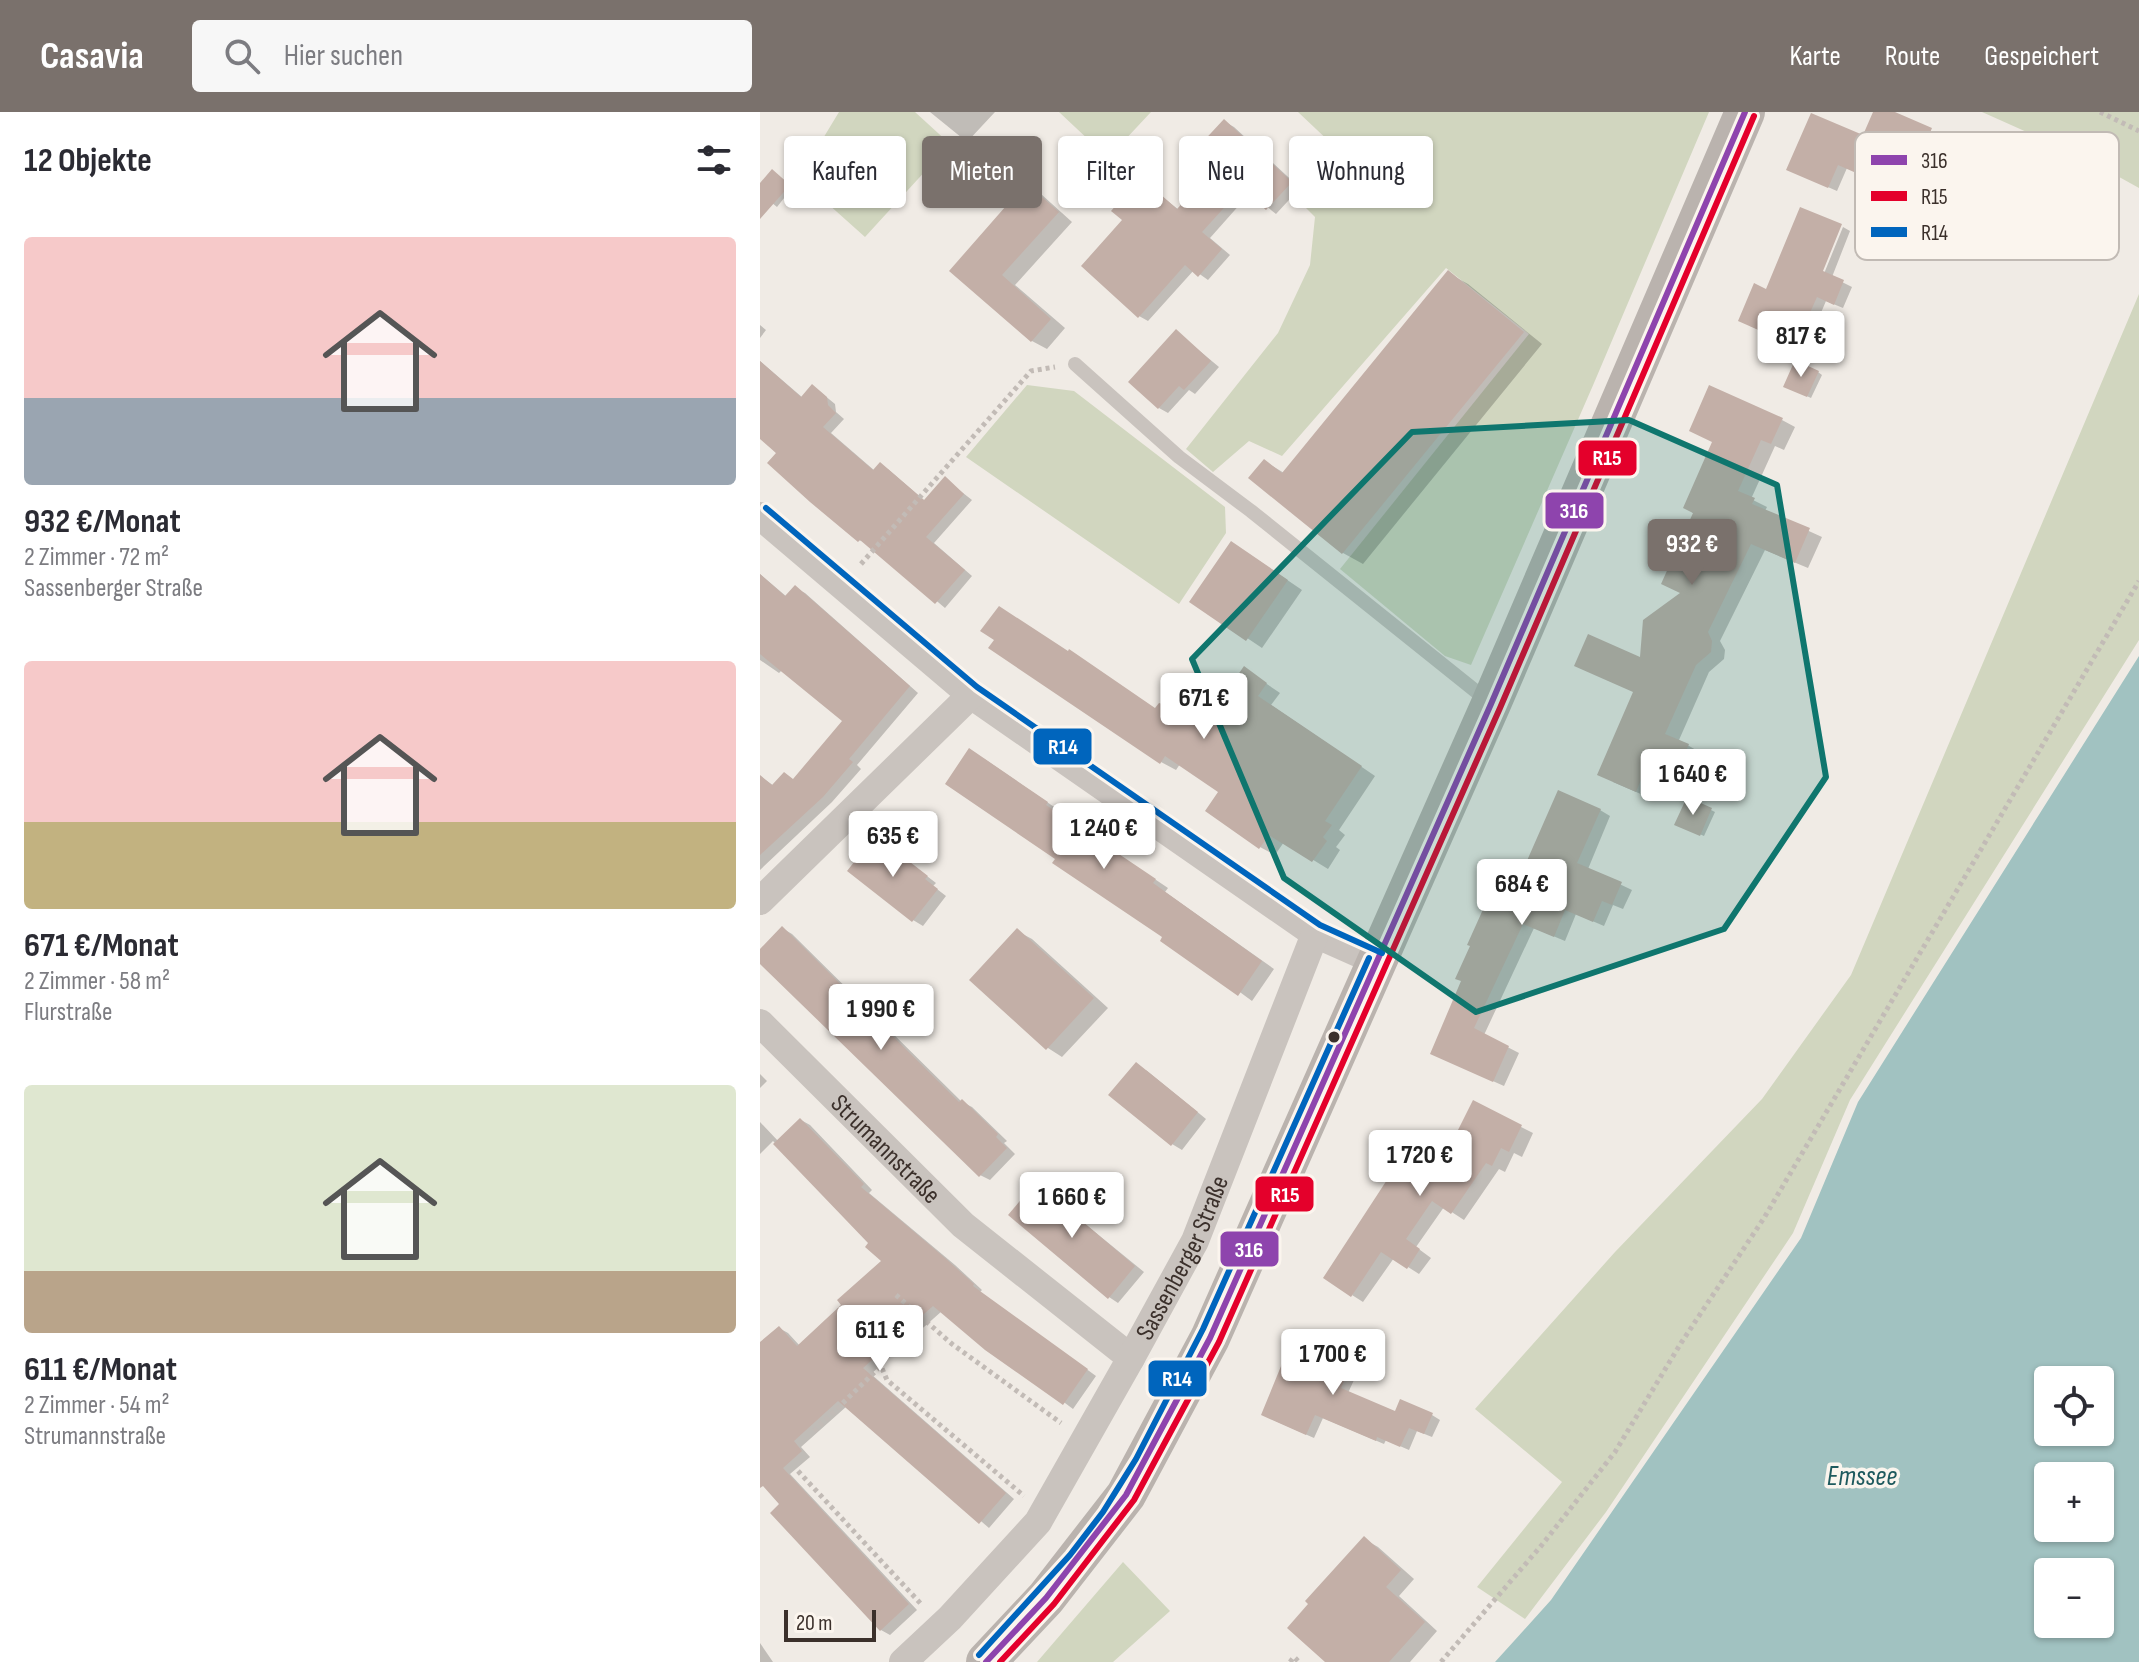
<!DOCTYPE html>
<html lang="de">
<head>
<meta charset="utf-8">
<style>
  :root { --surface:#fff; --page:#f7f7f7; --text:#2b2b33; --muted:#7c7c81; --accent:#7a716c }
  body { margin:0; font-family:"Sofia Sans Condensed",sans-serif; background:var(--page); color:var(--text); height:100vh; display:flex; flex-direction:column; font-size:30px; white-space:nowrap }
  * { box-sizing:border-box; margin:0 }
  p { font-size:26px; color:var(--muted) }
  .icon { flex:none; width:44px; height:44px; fill:none; stroke:currentColor; stroke-width:2; stroke-linecap:round; stroke-linejoin:round }
  .map { position:relative; flex:1; overflow:hidden }
  .sheet { display:flex; flex-direction:column; background:var(--surface); width:760px }
  .sheet>* { flex:none }
  .guide { position:absolute; left:24px; top:24px; width:760px; height:72px; display:flex; gap:16px }
  .fabs { position:absolute; left:1274px; top:1254px; display:grid; gap:16px }
  .fabs a { display:grid; place-items:center; width:80px; height:80px; border-radius:8px; background:var(--surface); box-shadow:0 2px 6px #0004; font-size:40px }
  .scale { position:absolute; left:24px; bottom:20px; width:92px; box-sizing:border-box; padding-left:8px; border:4px solid #3b302b; border-top:0; font-size:22px; line-height:28px; white-space:nowrap; color:#3b302b; -webkit-text-stroke:6px #fbf5ee; paint-order:stroke }
  .price { position:absolute; translate:-50% -68px; padding:0 18px; border-radius:8px; background:#fff; color:#222; font-size:26px; line-height:52px; filter:drop-shadow(0 2px 4px #0008) }
  .price::after { content:''; position:absolute; left:50%; top:48px; width:24px; height:18px; margin-left:-12px; background:inherit; clip-path:polygon(0 0,100% 0,50% 100%) }
  .price.on { background:var(--accent); color:#fff }
  ul { padding:0; list-style:none }
  li { display:grid; align-content:center; gap:16px; height:424px; padding:0 24px }
  li span { display:grid; place-items:center; height:248px; border-radius:8px; color:#555 }
  li>.icon { margin-inline-start:auto }
  span .icon { width:144px; height:144px; fill:#fffc; stroke-width:1 }
  li b { font-size:34px }
  h2 { display:flex; justify-content:space-between; align-items:center; height:96px; padding:0 24px; font-size:34px }
  .chip { padding:0 28px; border-radius:8px; background:var(--surface); box-shadow:0 2px 6px #0004; font-size:28px; line-height:72px }
  .chip.on { background:var(--accent); color:#fff }
  header { display:flex; align-items:center; gap:48px; box-sizing:border-box; height:112px; padding:0 40px; background:var(--accent); color:#fff }
  header strong { font-size:38px }
  nav { display:flex; gap:44px; margin-inline-start:auto; font-size:28px }
  .search { width:560px; height:72px; background:var(--page); display:flex; align-items:center; gap:20px; box-sizing:border-box; padding:0 28px; border-radius:8px; color:var(--muted); font-size:30px }
  main { display:flex; flex:1; min-height:0 }
  .map>svg:first-child { display:block }
</style>
</head>
<body>
<header>
<strong>Casavia</strong>
<div class="search"><svg class="icon" aria-label="search" viewBox="0 0 24 24"><circle cx="10" cy="10" r="6"/><path d="M15 15l6 6"/></svg>Hier suchen</div>
<nav><a>Karte</a><a>Route</a><a>Gespeichert</a></nav>
</header>
<main>
<section class="sheet">
<h2>12 Objekte<svg class="icon" aria-label="filters" viewBox="0 0 24 24"><path d="M4 7h16M4 17h16"/><circle cx="9" cy="7" r="2"/><circle cx="15" cy="17" r="2"/></svg></h2>
<ul>
<li><span style="background:linear-gradient(#f6c9c9 65%,#9aa5b1 0)"><svg class="icon" aria-label="home" viewBox="0 0 24 24"><path d="M3 11l9-7 9 7M6 9v11h12V9"/></svg></span><div><b>932 €/Monat</b><p>2 Zimmer · 72 m²</p><p>Sassenberger Straße</p></div></li>
<li><span style="background:linear-gradient(#f6c9c9 65%,#c2b280 0)"><svg class="icon" aria-label="home" viewBox="0 0 24 24"><path d="M3 11l9-7 9 7M6 9v11h12V9"/></svg></span><div><b>671 €/Monat</b><p>2 Zimmer · 58 m²</p><p>Flurstraße</p></div></li>
<li><span style="background:linear-gradient(#dfe7d0 75%,#b9a48a 0)"><svg class="icon" aria-label="home" viewBox="0 0 24 24"><path d="M3 11l9-7 9 7M6 9v11h12V9"/></svg></span><div><b>611 €/Monat</b><p>2 Zimmer · 54 m²</p><p>Strumannstraße</p></div></li>
</ul>
</section>
<div class="map">
<svg width="1379" height="1550" viewBox="0 0 1379 1550">
  <rect width="100%" height="100%" fill="#f0ebe5"/>
  <!-- green -->
  <path fill="#d1d6bf" d="M79,0H155L190,32L105,125L39,66Z
    M299,0H391L348,46Z
    M538,0H949L834,271L711,553L685,544L580,457L769,222L686,156L522,344L489,329L453,360L426,337L518,221L550,153L555,105L532,82L574,34Z
    M1222,0H1379V76L1325,46Z
    M1379,182V528L1090,988L1033,1121L846,1400L765,1507L717,1475L802,1370L715,1297L855,1140L1002,987L1091,863Z
    M267,273L314,279L465,395L466,421L419,492L206,345Z
    M363,1450L410,1499L353,1550H277Z"/>
  <!-- water -->
  <path fill="#a1c2c1" fill-rule="evenodd" d="M1379,544V1550H735L791,1488L1041,1126L1098,990ZM1288,1268H1340V1320H1288ZM1288,1364H1340V1416H1288ZM1288,1460H1340V1512H1288Z"/>
  <!-- shadow -->
  <path fill="#0003" d="M170,0H235L207,30Z
    M1115,0H1130L1180,23L1153,85L1087,56L1077,79L1038,62L1104,25Z
    M465,10L474,15L540,76L516,102L490,81L450,126L470,143L448,168L434,158L388,209L379,204L365,108L381,68L419,98L460,52Z
    M17,62L32,76L17,95L0,81V74Z
    M267,73L281,82L312,110L255,173L305,216L287,237L272,229L191,158Z
    M1083,115L1090,119L1072,165L1092,175L1083,196L1066,189L1045,238L990,214L1007,179L1057,168L1061,169Z
    M688,161L708,172L782,232L603,452L583,441L491,366L504,349L524,361Z
    M0,213L6,218L0,226Z
    M417,220L459,255L435,282L429,278L408,301L399,296Z
    M0,249L43,286L53,274L75,292L76,300L84,307L71,321L115,359L120,352L129,358L165,389L185,367L212,388L174,431L212,464L185,496L109,432L99,428L0,324Z
    M1058,260L1062,263L1051,286L1025,274Z
    M1022,308L1035,315L1024,338L1015,334L991,387L1007,395L1005,399L1062,425L1048,456L1005,438L960,529L965,538L964,547L949,560L919,628L941,641L933,661L905,649L890,686L853,670L882,548L922,482L934,402L926,395Z
    M486,440L542,478L502,536L432,489Z
    M0,462L27,485L35,476L45,481L158,581L97,653L101,657L72,690L0,758V664L14,674L35,668L85,609L22,558L19,561L0,548Z
    M231,536L396,598L455,600L485,557L520,581L511,593L615,664L579,718L585,723L576,735L580,738L568,757L524,730L515,743L500,735L460,679L420,652L416,658L401,650Z
    M223,646L300,699L298,702L408,776L405,780L514,857L492,889L298,746Z
    M840,698L850,704L828,757L872,778L863,797L853,793L844,814L816,802L805,829L774,816L724,923L759,941L744,974L672,942L703,869L760,769Z
    M951,698L955,700L944,724L921,714Z
    M129,735L176,771L173,774L186,784L163,814L153,808L127,738Z
    M22,816L32,822L202,990L212,995L247,1029L244,1031L255,1042L230,1068L220,1063L0,849V839Z
    M257,819L272,827L348,896L302,945L288,936L212,868Z
    M386,958L446,1007L422,1038L412,1032Z
    M0,962L7,969L0,976Z
    M714,991L773,1021L762,1045L754,1041L745,1060L739,1057L704,1108L684,1095L656,1135L671,1146L659,1162L634,1146L603,1190L592,1183L655,1064L682,1067L705,1020Z
    M41,1008L50,1013L112,1078L109,1081L195,1153L222,1178L220,1180L336,1264L313,1297L182,1199L111,1262L254,1387L229,1416L87,1294L41,1335L50,1345L30,1362L157,1498L130,1523L121,1518L0,1368V1270L19,1216L28,1221L40,1234L84,1193L124,1149L111,1131L13,1029L0,1042V1010L19,1030Z
    M276,1072L384,1160L358,1191L349,1185Z
    M581,1243L600,1255L588,1281L636,1301L672,1303L680,1308L672,1325L657,1319L649,1338L626,1328L624,1332L563,1306L554,1326L511,1307Z
    M604,1427L618,1435L654,1467L639,1484L677,1519L650,1550H568Z
    M0,1531L13,1550H0Z"/>
  <!-- building -->
  <path fill="#c3afa7" d="M1113,0H1135L1172,16L1144,82L1078,53L1068,76L1026,58L1051,1L1103,23Z
    M464,7L532,70L506,98L482,76L442,120L462,137L438,165L425,153L378,206L321,154L362,108L351,99L381,65L417,97L457,53L438,35Z
    M12,57L30,73L0,107V71Z
    M266,71L299,100L242,163L291,207L271,230L189,159Z
    M1040,95L1082,112L1063,159L1084,168L1074,193L1057,185L1035,234L978,209L994,171L1006,177Z
    M688,158L764,220L582,442L488,366L504,347L522,361Z
    M416,217L451,249L424,278L419,274L398,297L368,270Z
    M1035,248L1059,259L1047,285L1023,275Z
    M0,249L41,285L52,272L67,285L68,293L76,301L63,315L113,358L120,350L164,388L185,364L204,382L166,425L205,458L175,492L100,428L98,430L50,390L7,351L16,341L0,327Z
    M949,273L1023,306L1011,332L1001,328L978,379L995,386L992,392L1050,416L1035,451L991,432L948,520L952,529L951,540L936,553L905,622L929,632L919,655L891,643L876,680L837,663L873,580L814,554L828,522L880,545L883,508L920,481L901,472L933,401L923,396L952,330L929,319Z
    M471,429L528,468L486,529L429,490Z
    M0,462L25,484L35,473L150,574L89,647L93,650L63,685L0,743V663L12,673L24,660L33,667L82,609L0,542Z
    M239,494L308,539L309,537L395,596L399,591L409,594L421,576L453,599L484,554L507,571L498,584L602,654L565,709L572,713L563,725L567,729L552,750L509,723L499,737L445,699L458,680L405,644L400,652L228,536L234,528L220,519Z
    M209,636L288,690L286,693L396,767L393,771L502,849L478,884L400,829L402,825L292,751L295,747L185,672Z
    M798,678L841,697L817,751L862,770L852,793L842,789L833,810L805,798L794,825L763,812L714,916L749,934L733,970L670,942L701,869L695,867L710,834L707,833L734,773L741,759L759,767Z
    M927,685L952,696L940,724L914,713Z
    M113,726L126,736L128,733L168,764L165,767L178,777L152,810L87,759Z
    M22,814L199,990L202,987L238,1022L236,1025L247,1036L219,1065L0,852V837Z
    M257,816L334,886L286,938L209,868Z
    M376,950L438,1000L411,1034L348,983Z
    M713,988L762,1013L749,1040L741,1036L732,1054L726,1051L691,1102L672,1089L646,1127L660,1137L647,1157L621,1140L591,1185L563,1166L638,1051L654,1062L661,1052L680,1065L702,1021L698,1018Z
    M40,1006L104,1072L101,1075L185,1146L214,1172L213,1174L328,1257L303,1293L225,1238L173,1194L103,1256L246,1381L219,1412L78,1289L34,1329L42,1339L23,1356L149,1492L120,1519L10,1401L19,1392L3,1374L0,1376V1230L19,1214L37,1234L81,1193L77,1188L121,1149L105,1135L108,1131L13,1032Z
    M276,1070L375,1154L348,1187L248,1103Z
    M535,1220L582,1241L581,1244L593,1249L581,1276L635,1299L640,1287L673,1301L664,1322L649,1316L640,1335L617,1325L616,1329L555,1303L546,1323L501,1303Z
    M604,1424L641,1458L626,1475L665,1510L629,1550H565L527,1516L548,1492L545,1489Z"/>
  <g fill="none" stroke-linecap="round" stroke-linejoin="round">
    <!-- path -->
    <path stroke="#c2bbb6" stroke-width="5" stroke-dasharray="4 4" stroke-linecap="butt" d="M1340,0L1379,19
      M101,452L271,259L295,255
      M136,1183L192,1232L301,1311
      M54,1319L121,1254L127,1268L264,1384
      M38,1359L162,1493
      M530,1550L534,1545L539,1550
      M681,1550L781,1434L855,1340L921,1231L1004,1106L1379,469"/>
    <!-- lane -->
    <path stroke="#c9c3be" stroke-width="14" d="M315,252L419,345L491,399L728,589"/>
    <!-- street -->
    <g stroke="#c9c3be" stroke-width="28">
      <path d="M0,404L211,583L555,822L618,850"/>
      <path d="M0,789L211,583"/>
      <path id="s1" d="M0,911L203,1113L371,1246"/>
      <path id="s2" d="M143,1550L190,1506L278,1410L371,1246L435,1129L555,822"/>
    </g>
    <!-- secondary -->
    <path stroke="#bab3ae" stroke-width="40" d="M226,1550L286,1486L366,1383L450,1226L731,592L985,0"/>
    <defs>
      <path id="bus-1" d="M226,1550L286,1486L366,1383L450,1226L731,592L985,0"/>
      <path id="bus-2" d="M240,1550L294,1492L374,1388L459,1230L740,596L994,4"/>
      <path id="bus-3" d="M6,396L217,575L560,813L622,841
        M219,1543L310,1443L343,1400L376,1347L443,1217L609,846"/>
    </defs>
    <!-- bus-1 casing -->
    <use href="#bus-1" stroke="#fbf5ee" stroke-width="12"/>
    <!-- bus-2 casing -->
    <use href="#bus-2" stroke="#fbf5ee" stroke-width="12"/>
    <!-- bus-3 casing -->
    <use href="#bus-3" stroke="#fbf5ee" stroke-width="12"/>
    <!-- bus-1 -->
    <use href="#bus-1" stroke="#8e44ad" stroke-width="6"/>
    <!-- bus-2 -->
    <use href="#bus-2" stroke="#e4002b" stroke-width="6"/>
    <!-- bus-3 -->
    <use href="#bus-3" stroke="#0065bd" stroke-width="6"/>
  </g>
  <!-- marked area -->
  <path fill="#0f766e" fill-opacity="0.2" stroke="#0f766e" stroke-width="6" stroke-linejoin="round" d="M869,308L1017,373L1066,665L964,817L716,900L524,766L432,547L652,320Z"/>
  <!-- markers -->
  <circle fill="#3b302b" stroke="#fbf5ee" stroke-width="3" cx="574" cy="925" r="7"/>
  <g text-anchor="middle" stroke-width="7" stroke-linejoin="round" paint-order="stroke">
    <!-- street labels -->
    <g font-size="26" fill="#3b302b" stroke="#fbf5ee">
      <text dy="9" stroke="none"><textPath href="#s1" startOffset="178">Strumannstraße</textPath></text>
      <text dy="9" stroke="none"><textPath href="#s2" startOffset="496">Sassenberger Straße</textPath></text>
    </g>
    <!-- water labels -->
    <g font-size="28" font-style="italic" fill="#1f5a5e" stroke="#fbf5ee">
      <text x="1102" y="1373">Emssee</text>
    </g>
  </g>
  <!-- legend -->
  <rect x="1095" y="20" width="264" height="128" rx="12" fill="#fbf5ee" stroke="#c1bab4" stroke-width="2"/>
  <rect x="1111" y="43" width="36" height="10" fill="#8e44ad"/>
  <rect x="1111" y="79" width="36" height="10" fill="#e4002b"/>
  <rect x="1111" y="115" width="36" height="10" fill="#0065bd"/>
  <g font-size="22" fill="#3b302b">
    <text x="1161" y="56">316</text>
    <text x="1161" y="92">R15</text>
    <text x="1161" y="128">R14</text>
  </g>
  <g stroke="#fbf5ee" stroke-width="3">
    <rect x="817" y="327" width="61" height="38" rx="8" fill="#e4002b"/>
    <rect x="784" y="379" width="61" height="39" rx="8" fill="#8e44ad"/>
    <rect x="272" y="615" width="61" height="39" rx="8" fill="#0065bd"/>
    <rect x="494" y="1063" width="61" height="38" rx="8" fill="#e4002b"/>
    <rect x="459" y="1118" width="61" height="38" rx="8" fill="#8e44ad"/>
    <rect x="387" y="1247" width="61" height="39" rx="8" fill="#0065bd"/>
  </g>
  <g font-size="22" text-anchor="middle" font-weight="bold" fill="#fff">
    <text x="847" y="353">R15</text>
    <text x="814" y="406">316</text>
    <text x="303" y="642">R14</text>
    <text x="525" y="1090">R15</text>
    <text x="489" y="1145">316</text>
    <text x="417" y="1274">R14</text>
  </g>
</svg>
<div class="fabs">
<a><svg class="icon" aria-label="locate" viewBox="0 0 24 24"><circle cx="12" cy="12" r="6"/><path d="M12 2v4M12 18v4M2 12h4M18 12h4"/></svg></a>
<a>+</a>
<a>−</a>
</div>
<div class="scale">20 m</div>
<b class="price" style="left:1041px;top:267px">817 €</b>
<b class="price on" style="left:932px;top:475px">932 €</b>
<b class="price" style="left:444px;top:629px">671 €</b>
<b class="price" style="left:933px;top:705px">1 640 €</b>
<b class="price" style="left:344px;top:759px">1 240 €</b>
<b class="price" style="left:133px;top:767px">635 €</b>
<b class="price" style="left:762px;top:815px">684 €</b>
<b class="price" style="left:121px;top:940px">1 990 €</b>
<b class="price" style="left:660px;top:1086px">1 720 €</b>
<b class="price" style="left:312px;top:1128px">1 660 €</b>
<b class="price" style="left:120px;top:1261px">611 €</b>
<b class="price" style="left:573px;top:1285px">1 700 €</b>
<div class="guide">
<a class="chip">Kaufen</a>
<a class="chip on">Mieten</a>
<a class="chip">Filter</a>
<a class="chip">Neu</a>
<a class="chip">Wohnung</a>
</div>
</div>
</main>
</body>
</html>
